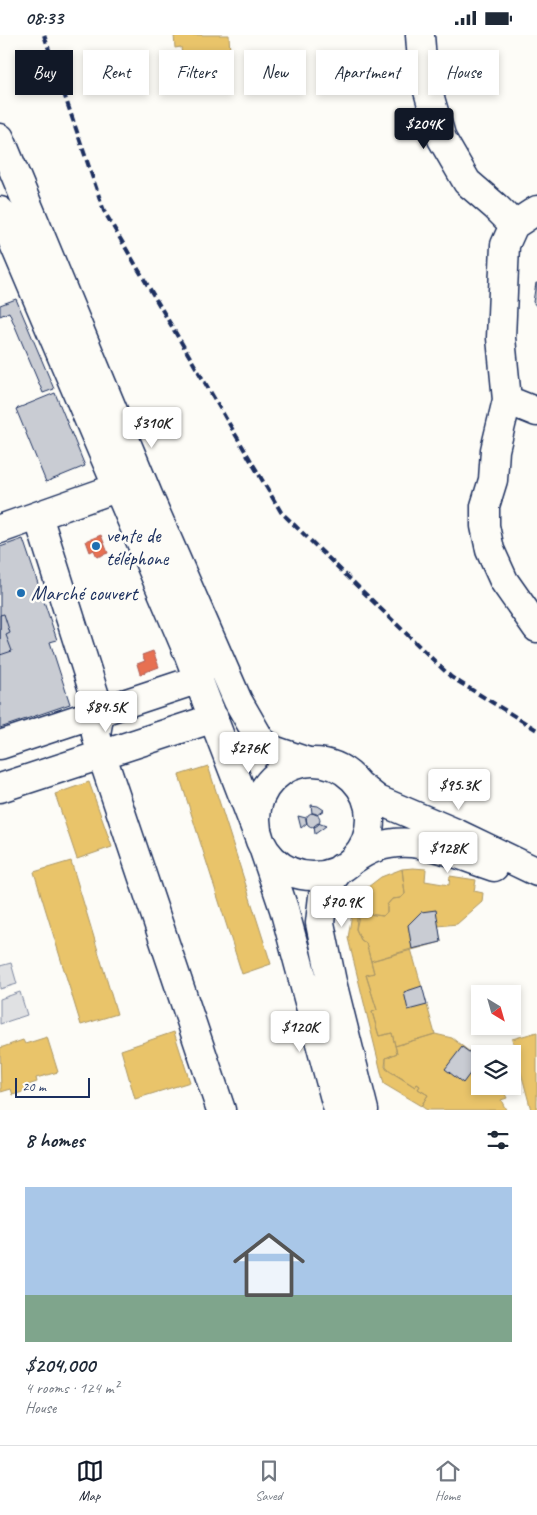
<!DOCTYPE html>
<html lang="en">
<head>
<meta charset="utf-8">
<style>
  :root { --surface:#fff; --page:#f2f2f3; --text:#1f2937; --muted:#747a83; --line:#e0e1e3; --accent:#111827 }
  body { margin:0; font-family:Caveat,sans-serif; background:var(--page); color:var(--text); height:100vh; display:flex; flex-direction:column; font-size:19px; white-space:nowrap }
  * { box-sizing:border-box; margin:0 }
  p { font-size:16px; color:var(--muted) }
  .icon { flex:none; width:28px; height:28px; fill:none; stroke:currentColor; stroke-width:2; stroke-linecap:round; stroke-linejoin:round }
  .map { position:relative; height:1075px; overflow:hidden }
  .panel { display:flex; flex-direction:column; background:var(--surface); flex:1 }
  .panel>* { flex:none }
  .guide { position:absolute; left:15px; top:15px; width:508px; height:45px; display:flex; gap:10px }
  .needle { width:32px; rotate:143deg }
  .buttons { position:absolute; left:471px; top:950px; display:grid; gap:10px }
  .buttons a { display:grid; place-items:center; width:50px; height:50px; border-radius:0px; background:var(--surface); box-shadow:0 2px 8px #0003; font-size:25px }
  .scale { position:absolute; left:15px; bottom:12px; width:75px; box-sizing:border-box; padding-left:5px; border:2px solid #1b2f5e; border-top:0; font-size:14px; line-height:18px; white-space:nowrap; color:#1b2f5e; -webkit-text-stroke:4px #fdfcf7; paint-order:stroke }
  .price { position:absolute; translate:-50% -42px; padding:0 11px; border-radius:5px; background:#fff; color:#222; font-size:16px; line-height:32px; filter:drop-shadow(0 1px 2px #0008) }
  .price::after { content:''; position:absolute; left:50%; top:30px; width:15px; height:11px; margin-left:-8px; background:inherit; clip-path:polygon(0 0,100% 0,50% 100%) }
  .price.selected { background:var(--accent); color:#fff }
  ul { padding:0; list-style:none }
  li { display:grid; align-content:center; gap:10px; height:265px; padding:0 25px }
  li+li { border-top:1px solid var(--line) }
  li span { display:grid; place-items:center; height:155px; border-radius:0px; color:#555 }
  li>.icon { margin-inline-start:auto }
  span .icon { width:90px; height:90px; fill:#fffc; stroke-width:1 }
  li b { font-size:21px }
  h2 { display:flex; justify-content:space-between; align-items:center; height:60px; padding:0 25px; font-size:21px }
  .pill { padding:0 18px; border-radius:0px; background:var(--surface); box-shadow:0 2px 8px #0003; font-size:18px; line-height:45px }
  .pill.selected { background:var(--accent); color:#fff }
  .status { display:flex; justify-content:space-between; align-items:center; height:35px; padding:0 25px; background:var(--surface); direction:ltr }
  .status svg { height:14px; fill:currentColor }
  .menu { display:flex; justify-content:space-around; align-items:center; height:70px; border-top:1px solid var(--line); background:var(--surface); font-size:14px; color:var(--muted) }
  .menu a { display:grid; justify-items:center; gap:2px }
  .menu .selected { color:var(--accent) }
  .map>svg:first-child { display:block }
</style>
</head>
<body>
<div class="status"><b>08:33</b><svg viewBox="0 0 49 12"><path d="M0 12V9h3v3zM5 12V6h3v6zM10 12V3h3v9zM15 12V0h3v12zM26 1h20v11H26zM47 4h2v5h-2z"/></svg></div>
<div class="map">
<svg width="537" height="1075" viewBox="0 0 537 1075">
  <rect width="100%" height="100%" fill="#fdfcf7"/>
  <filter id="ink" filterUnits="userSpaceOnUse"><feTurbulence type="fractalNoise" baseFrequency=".02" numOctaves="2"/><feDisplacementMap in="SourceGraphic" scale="10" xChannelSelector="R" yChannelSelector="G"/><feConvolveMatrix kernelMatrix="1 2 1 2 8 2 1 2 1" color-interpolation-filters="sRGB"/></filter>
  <g filter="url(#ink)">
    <!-- green -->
    <path fill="#e0e1e3" stroke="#7e88a0" d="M11,928L17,949L0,954V931Z
      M20,957L27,980L0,989V964Z"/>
    <!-- homes -->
    <path fill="#e9c46a" stroke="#ab9766" d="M174,0H229L230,18L182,22L181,12L175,13Z
      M208,731L271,929L242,939L179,740Z
      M89,747L112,812L77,824L55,759Z
      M71,826L117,979L81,990L34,837Z
      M413,833L426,834L425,846L449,850L450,841L476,845L474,856L483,858L482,867L457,889L438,891L441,907L371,926L366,908L361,905L356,894L357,883L360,878L383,881L387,877V870L392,864L401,863L405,859L402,834Z
      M402,834L405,859L401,863L392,864L387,870V877L383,881L360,878L356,894L361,905L366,908L374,938L366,940L377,975L372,977L379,1001L392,998L397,1018L386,1023L385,1032L415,1052L417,1049L420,1051L418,1054L428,1060L421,1071L384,1049L348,903L353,873L364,855L381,842Z
      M411,914L435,999L395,1011L392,998L379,1001L372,977L377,975L366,940L374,938L371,926Z
      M174,997L190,1047L135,1064L121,1015Z
      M537,997V1075H531L512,1004Z
      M435,999L452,1003L480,1025V1051H501L507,1063L501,1065L506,1075H427L421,1071L428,1060L418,1054L420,1051L417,1049L415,1052L386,1034V1023L397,1018L395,1011Z
      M47,1002L58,1037L36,1043L37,1047L28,1050L29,1055L13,1060L11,1054L1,1057L0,1013L23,1005L25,1009Z"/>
    <!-- shops -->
    <path fill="#e76f51" stroke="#aa5c55" d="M101,500L108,518L97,522L94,515L90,517L86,506Z
      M153,616L159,632L140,639L137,629L145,626L142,620Z"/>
    <!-- building -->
    <path fill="#c9ccd3" stroke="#1b2f5e" d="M536,248H537V272L533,267Z
      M16,264L54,354L43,358L9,277L0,281V270Z
      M55,358L85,431L46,447L16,374Z
      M23,504L57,605L50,607L70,669L0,693V512Z
      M4,579L10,598L6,600L12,616L0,620V580Z
      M311,770L318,771L324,775L317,780L312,778Z
      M306 785a7 7 0 1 1 14 0a7 7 0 1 1-14 0Z
      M298,781L306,783L307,788L301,793Z
      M318,788L326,791L315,799L314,791Z
      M436,875L441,907L412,914L408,890L421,877Z
      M422,951L427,970L408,975L404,957Z
      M462,1012L480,1025L463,1048L445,1034Z"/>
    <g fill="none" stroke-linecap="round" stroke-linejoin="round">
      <defs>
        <path id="minor" d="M420,0L423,39L442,104L467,147L496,172L514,190
          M0,103L148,460L238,666L261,706L273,715L308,727
          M537,175L514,190L505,210L501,303L507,365L495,415L493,445L485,471V491L490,515L504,546L537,593
          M0,176L188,618L258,800
          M507,365L537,377
          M38,481L100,677L96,699L101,718L221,1075
          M0,494L119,452
          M0,710L199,644
          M256 784a57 57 0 1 1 114 0a57 57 0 1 1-114 0Z
          M359,750L378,765L458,799L537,837
          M0,753L214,683
          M264,815L284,874L338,1075
          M353,825C399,790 445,816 494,832
          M341,833L327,851L323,861L320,888L332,947L364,1075"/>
      </defs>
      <!-- minor casing -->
      <use href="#minor" stroke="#1b2f5e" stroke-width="31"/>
      <!-- minor -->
      <use href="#minor" stroke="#fdfcf7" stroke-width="28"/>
      <!-- rail -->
      <path stroke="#1b2f5e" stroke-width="4" stroke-dasharray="8 4" stroke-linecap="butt" d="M44,0L104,176L281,477L451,642L537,695"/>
    </g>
  </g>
  <!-- markers -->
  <g fill="#1f6fb2" stroke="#fdfcf7" stroke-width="2">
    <circle cx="96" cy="511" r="5"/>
    <circle cx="21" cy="558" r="5"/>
  </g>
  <g text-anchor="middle" stroke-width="5" stroke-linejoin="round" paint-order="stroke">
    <!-- poi labels -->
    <g font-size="20" fill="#1b2f5e" stroke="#fdfcf7" text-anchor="start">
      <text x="106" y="507">vente de<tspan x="106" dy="23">téléphone</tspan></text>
      <text x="31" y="565">Marché couvert</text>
    </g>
  </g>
</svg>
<div class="buttons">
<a><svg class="needle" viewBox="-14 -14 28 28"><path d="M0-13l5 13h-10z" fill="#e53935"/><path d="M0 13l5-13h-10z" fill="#747a83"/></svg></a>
<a><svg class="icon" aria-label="layers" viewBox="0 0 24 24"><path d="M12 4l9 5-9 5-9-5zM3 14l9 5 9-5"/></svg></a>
</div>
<div class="scale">20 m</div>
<b class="price selected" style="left:424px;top:115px">$204K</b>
<b class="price" style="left:152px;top:414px">$310K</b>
<b class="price" style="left:106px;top:698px">$84.5K</b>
<b class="price" style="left:249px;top:739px">$276K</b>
<b class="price" style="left:459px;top:776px">$95.3K</b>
<b class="price" style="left:448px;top:839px">$128K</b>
<b class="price" style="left:342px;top:893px">$70.9K</b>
<b class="price" style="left:300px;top:1018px">$120K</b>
<div class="guide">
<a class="pill selected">Buy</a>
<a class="pill">Rent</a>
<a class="pill">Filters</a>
<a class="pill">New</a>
<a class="pill">Apartment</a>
<a class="pill">House</a>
</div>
</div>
<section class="panel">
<h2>8 homes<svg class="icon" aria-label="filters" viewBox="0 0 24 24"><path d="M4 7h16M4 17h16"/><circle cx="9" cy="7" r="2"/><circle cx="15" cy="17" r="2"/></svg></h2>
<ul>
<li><span style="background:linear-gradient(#a9c7e8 70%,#7fa58c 0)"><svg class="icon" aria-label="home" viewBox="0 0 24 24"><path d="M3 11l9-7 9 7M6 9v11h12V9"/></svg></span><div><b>$204,000</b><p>4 rooms · 124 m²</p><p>House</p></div></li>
</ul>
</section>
<nav class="menu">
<a class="selected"><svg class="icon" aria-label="map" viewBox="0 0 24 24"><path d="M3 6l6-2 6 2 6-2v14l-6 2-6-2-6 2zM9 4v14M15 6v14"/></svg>Map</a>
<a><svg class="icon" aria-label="saved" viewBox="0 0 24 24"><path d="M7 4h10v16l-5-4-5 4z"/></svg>Saved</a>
<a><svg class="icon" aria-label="home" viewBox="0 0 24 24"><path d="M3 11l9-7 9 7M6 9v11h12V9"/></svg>Home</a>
</nav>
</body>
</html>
